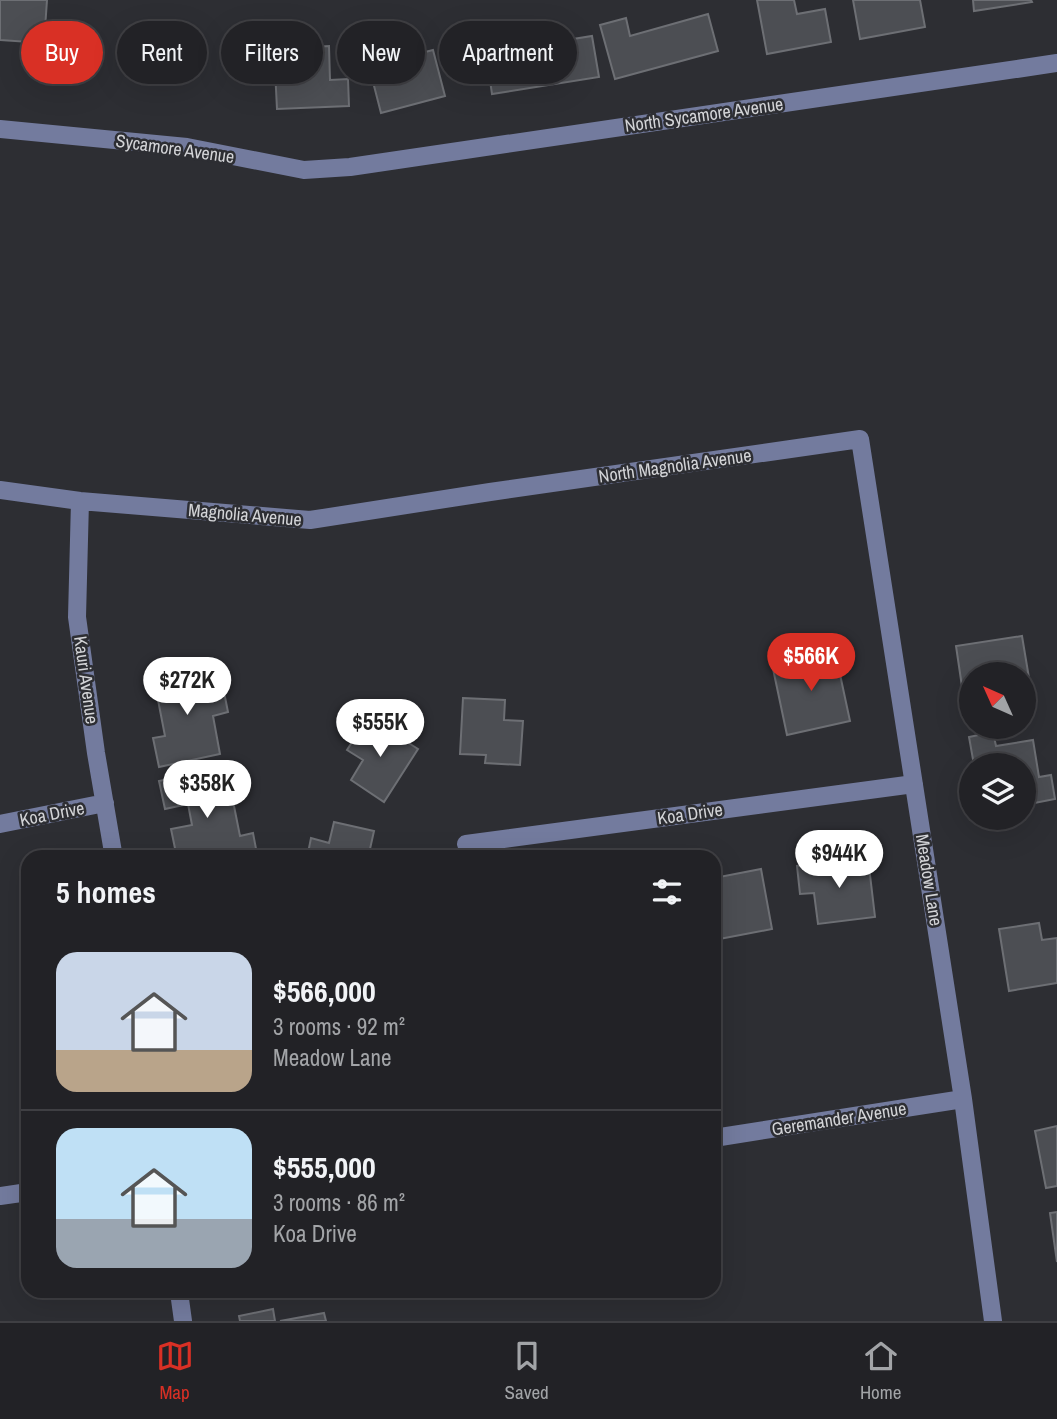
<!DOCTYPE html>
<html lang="en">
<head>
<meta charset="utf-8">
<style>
  :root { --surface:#222226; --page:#2e2f32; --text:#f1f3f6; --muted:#a2a4a7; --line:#3f3f43; --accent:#d93025 }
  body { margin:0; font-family:"Archivo Narrow",sans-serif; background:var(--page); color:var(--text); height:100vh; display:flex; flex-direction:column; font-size:26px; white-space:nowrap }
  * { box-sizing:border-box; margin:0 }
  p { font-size:23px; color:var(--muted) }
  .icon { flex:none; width:38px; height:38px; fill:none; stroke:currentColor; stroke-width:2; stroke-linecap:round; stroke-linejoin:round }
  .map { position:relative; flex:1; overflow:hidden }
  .sheet { position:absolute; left:21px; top:850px; width:700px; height:448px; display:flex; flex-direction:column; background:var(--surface); border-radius:21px; box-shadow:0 7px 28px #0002,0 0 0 2px var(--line) }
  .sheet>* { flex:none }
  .top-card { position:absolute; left:21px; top:21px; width:700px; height:63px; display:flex; gap:14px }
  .needle { width:46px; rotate:315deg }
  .buttons { position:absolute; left:959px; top:662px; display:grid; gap:14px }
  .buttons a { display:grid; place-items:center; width:77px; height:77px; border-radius:50%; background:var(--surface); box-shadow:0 7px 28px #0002,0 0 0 2px var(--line); font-size:35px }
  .price { position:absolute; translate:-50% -60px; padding:0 16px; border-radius:24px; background:#fff; color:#222; font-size:23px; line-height:46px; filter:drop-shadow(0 2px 4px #0008) }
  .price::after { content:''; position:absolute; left:50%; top:42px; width:21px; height:16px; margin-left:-10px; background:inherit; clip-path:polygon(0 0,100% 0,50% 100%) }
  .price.current { background:var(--accent); color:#fff }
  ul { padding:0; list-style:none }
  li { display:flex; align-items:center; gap:21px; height:175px; padding:0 35px }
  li+li { border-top:2px solid var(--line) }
  li span { display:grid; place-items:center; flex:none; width:196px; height:140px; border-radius:21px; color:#555 }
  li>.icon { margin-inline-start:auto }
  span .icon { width:84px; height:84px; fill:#fffc; stroke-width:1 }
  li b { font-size:30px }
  h2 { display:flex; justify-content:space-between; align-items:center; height:84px; padding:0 35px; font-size:30px }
  .tag { padding:0 24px; border-radius:32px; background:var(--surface); box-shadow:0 7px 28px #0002,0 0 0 2px var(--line); font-size:24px; line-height:63px }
  .tag.current { background:var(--accent); color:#fff }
  .dock { display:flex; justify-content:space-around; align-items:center; height:98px; border-top:2px solid var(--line); background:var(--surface); font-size:19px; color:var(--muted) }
  .dock a { display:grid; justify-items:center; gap:4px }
  .dock .current { color:var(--accent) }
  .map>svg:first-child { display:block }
</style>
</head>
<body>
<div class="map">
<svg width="1057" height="1321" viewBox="0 0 1057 1321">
  <rect width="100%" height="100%" fill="#2d2e33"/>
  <!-- building -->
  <path fill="#4c4e53" stroke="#6d6f74" stroke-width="2" d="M0,0H47L44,43L0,40Z
    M757,0H794L797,14L825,9L831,42L767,54Z
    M853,0H920L925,27L860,39Z
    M973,0H1031L1032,2L974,11Z
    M708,14L718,51L615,79L600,25L626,18L630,36Z
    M592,36L599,77L492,94L486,53Z
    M329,46L330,80L348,79L349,106L277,109L274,49Z
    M433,50L445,96L381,113L372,78L397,71L394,60Z
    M1022,636L1029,678L1024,679V674H971V706L965,707L956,646Z
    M835,651L850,721L787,735L772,664Z
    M181,663L186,689L222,682L228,712L213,716L220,754L159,767L153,738L165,736L152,669Z
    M463,698L505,700L504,720L523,721L520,765L485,763L486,755L460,754Z
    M368,717L418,749L384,802L351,780L363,760L347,750Z
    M993,732L996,746L1033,740L1039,777L1051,775L1055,799L1024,805V765H974L969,737Z
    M187,775L189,784L228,776L240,836L253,833L257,854L239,858H177L171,829L192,825L188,804L165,809L159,781Z
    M334,822L374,831L368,858H307L311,838L329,843Z
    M868,858L875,917L818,924L814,893L800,894L797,866Z
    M761,869L772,929L714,940V878Z
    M1039,923L1042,940L1057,938V983L1009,991L999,929Z
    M1057,1126V1186L1046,1188L1035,1131Z
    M1057,1212V1262L1050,1213Z
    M273,1309L275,1321H240L239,1316Z
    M324,1313L326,1321H280Z"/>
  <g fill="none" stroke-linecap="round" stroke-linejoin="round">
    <!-- minor -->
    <path stroke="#737b9e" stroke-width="18" d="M0,129L187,147L304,170L350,167L1057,63
      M0,490L80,501L310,520L490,492L860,439L963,1099L993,1321
      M80,501L77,617L96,753L114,858
      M0,824L105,803
      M466,844L914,784
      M714,1138L963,1099
      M0,1196L28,1192
      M179,1292L183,1321"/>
  </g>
  <g text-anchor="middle" stroke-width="5" stroke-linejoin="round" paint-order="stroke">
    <!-- street labels -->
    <g font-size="18" fill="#d3d4d7" stroke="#2d2e33">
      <text transform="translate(704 115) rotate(-8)" y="6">North Sycamore Avenue</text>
      <text transform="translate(175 149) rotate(8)" y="6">Sycamore Avenue</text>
      <text transform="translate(675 466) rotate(-8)" y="6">North Magnolia Avenue</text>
      <text transform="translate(245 515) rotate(5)" y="6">Magnolia Avenue</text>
      <text transform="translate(86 680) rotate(82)" y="6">Kauri Avenue</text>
      <text transform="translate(52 814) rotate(-11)" y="6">Koa Drive</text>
      <text transform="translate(690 814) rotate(-8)" y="6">Koa Drive</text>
      <text transform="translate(929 880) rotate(81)" y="6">Meadow Lane</text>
      <text transform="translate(839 1119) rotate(-9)" y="6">Geremander Avenue</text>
    </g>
  </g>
</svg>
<div class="buttons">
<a><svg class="needle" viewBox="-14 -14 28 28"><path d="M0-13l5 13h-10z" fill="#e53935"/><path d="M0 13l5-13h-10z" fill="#a2a4a7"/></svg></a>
<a><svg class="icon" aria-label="layers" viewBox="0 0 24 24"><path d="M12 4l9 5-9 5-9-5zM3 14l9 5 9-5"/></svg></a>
</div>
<b class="price current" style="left:811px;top:693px">$566K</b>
<b class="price" style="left:187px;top:717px">$272K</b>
<b class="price" style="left:380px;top:759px">$555K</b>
<b class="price" style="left:207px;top:820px">$358K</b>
<b class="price" style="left:839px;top:890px">$944K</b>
<div class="top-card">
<a class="tag current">Buy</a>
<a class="tag">Rent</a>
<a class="tag">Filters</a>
<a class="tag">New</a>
<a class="tag">Apartment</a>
</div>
<section class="sheet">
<h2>5 homes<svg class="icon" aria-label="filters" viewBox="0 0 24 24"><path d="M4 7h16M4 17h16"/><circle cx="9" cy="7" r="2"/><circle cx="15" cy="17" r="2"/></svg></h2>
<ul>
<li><span style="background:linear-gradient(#c9d6e8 70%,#b9a48a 0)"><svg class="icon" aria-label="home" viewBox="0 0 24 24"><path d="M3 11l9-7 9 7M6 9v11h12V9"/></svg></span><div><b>$566,000</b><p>3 rooms · 92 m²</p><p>Meadow Lane</p></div></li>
<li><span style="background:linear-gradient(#bfe0f5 65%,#9aa5b1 0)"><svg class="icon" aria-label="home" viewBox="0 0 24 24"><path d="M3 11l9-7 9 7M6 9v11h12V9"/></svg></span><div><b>$555,000</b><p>3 rooms · 86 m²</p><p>Koa Drive</p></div></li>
</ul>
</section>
</div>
<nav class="dock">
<a class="current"><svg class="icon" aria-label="map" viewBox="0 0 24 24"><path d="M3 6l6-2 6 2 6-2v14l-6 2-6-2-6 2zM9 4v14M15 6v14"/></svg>Map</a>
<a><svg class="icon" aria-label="saved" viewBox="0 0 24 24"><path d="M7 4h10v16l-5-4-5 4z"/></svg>Saved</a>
<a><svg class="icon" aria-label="home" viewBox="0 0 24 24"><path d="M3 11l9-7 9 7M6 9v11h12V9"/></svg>Home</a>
</nav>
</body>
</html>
